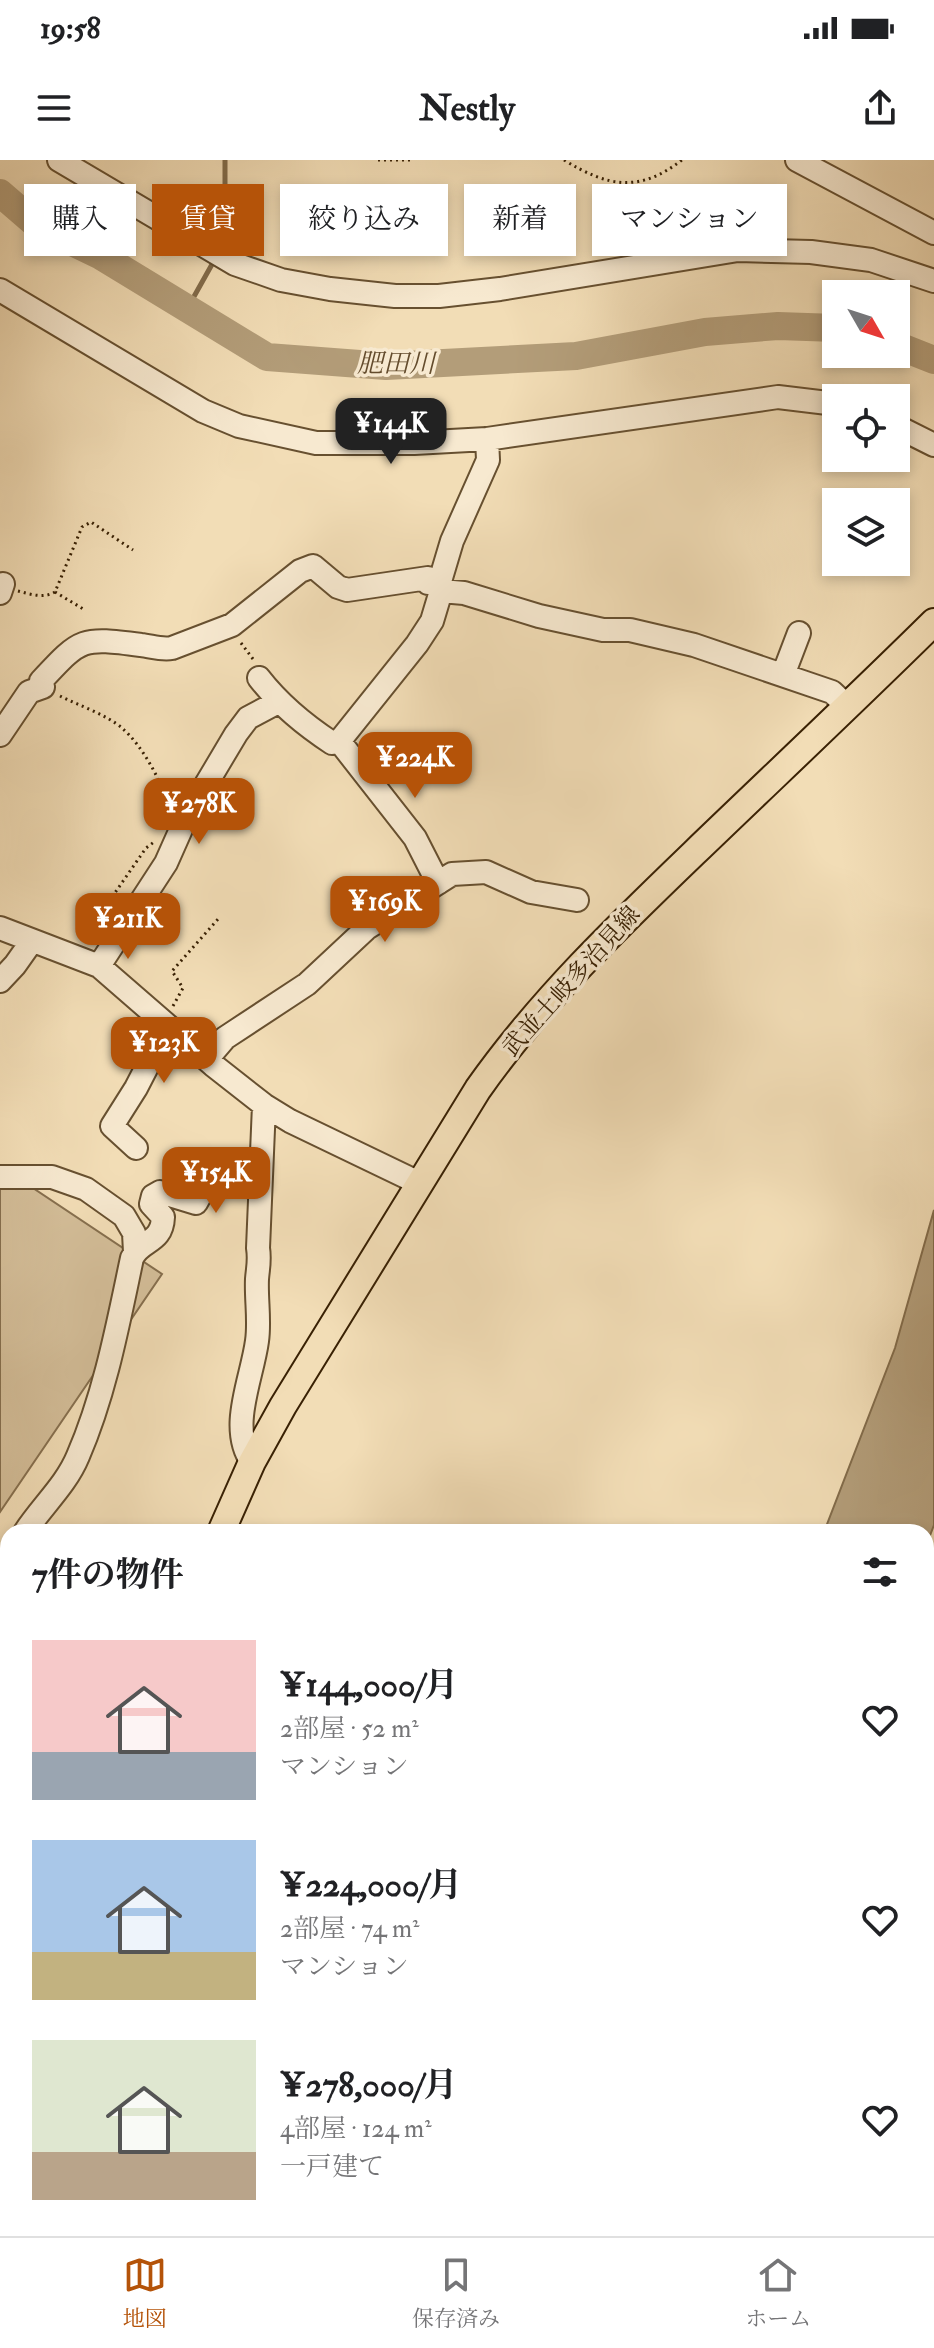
<!DOCTYPE html>
<html lang="ja">
<head>
<meta charset="utf-8">
<style>
  :root { --surface:#fff; --page:#f6f6f6; --text:#202124; --muted:#757577; --line:#e0e0e0; --accent:#b45309 }
  body { margin:0; font-family:"IM FELL Double Pica","Noto Serif JP",serif; background:var(--page); color:var(--text); height:100vh; display:flex; flex-direction:column; font-size:30px; white-space:nowrap }
  * { box-sizing:border-box; margin:0 }
  p { font-size:26px; color:var(--muted) }
  .icon { flex:none; width:44px; height:44px; fill:none; stroke:currentColor; stroke-width:2; stroke-linecap:round; stroke-linejoin:round }
  .map { position:relative; flex:1; overflow:hidden }
  .details { position:absolute; left:0px; top:1364px; width:934px; height:712px; display:flex; flex-direction:column; background:var(--surface); border-radius:24px 24px 0 0; box-shadow:0 4px 12px #0003 }
  .details>* { flex:none }
  .banner { position:absolute; left:24px; top:24px; width:886px; height:72px; display:flex; gap:16px }
  .needle { width:52px; rotate:129deg }
  .controls { position:absolute; left:822px; top:120px; display:grid; gap:16px }
  .controls a { display:grid; place-items:center; width:88px; height:88px; border-radius:0px; background:var(--surface); box-shadow:0 4px 12px #0003; font-size:40px }
  .price { position:absolute; translate:-50% -68px; padding:0 18px; border-radius:16px; background:var(--accent); color:#fff; font-size:26px; line-height:52px; filter:drop-shadow(0 2px 4px #0008) }
  .price::after { content:''; position:absolute; left:50%; top:48px; width:24px; height:18px; margin-left:-12px; background:inherit; clip-path:polygon(0 0,100% 0,50% 100%) }
  .price.current { background:#222; color:#fff }
  ul { padding:0; list-style:none }
  li { display:flex; align-items:center; gap:24px; height:200px; padding:0 32px }
  li span { display:grid; place-items:center; flex:none; width:224px; height:160px; border-radius:0px; color:#555 }
  li>.icon { margin-inline-start:auto }
  span .icon { width:96px; height:96px; fill:#fffc; stroke-width:1 }
  li b { font-size:34px }
  h2 { display:flex; justify-content:space-between; align-items:center; height:96px; padding:0 32px; font-size:34px }
  .chip { padding:0 28px; border-radius:0px; background:var(--surface); box-shadow:0 4px 12px #0003; font-size:28px; line-height:72px }
  .chip.current { background:var(--accent); color:#fff }
  .status { display:flex; justify-content:space-between; align-items:center; height:56px; padding:0 40px; background:var(--surface); direction:ltr }
  .status svg { height:22px; fill:currentColor }
  header { display:flex; justify-content:space-between; align-items:center; height:104px; padding:0 32px; background:var(--surface); font-size:36px; font-weight:800 }
  .dock { display:flex; justify-content:space-around; align-items:center; height:112px; border-top:2px solid var(--line); background:var(--surface); font-size:22px; color:var(--muted) }
  .dock a { display:grid; justify-items:center; gap:4px }
  .dock .current { color:var(--accent) }
  .map>svg:first-child { display:block }
</style>
</head>
<body>
<div class="status"><b>19:58</b><svg viewBox="0 0 49 12"><path d="M0 12V9h3v3zM5 12V6h3v6zM10 12V3h3v9zM15 12V0h3v12zM26 1h20v11H26zM47 4h2v5h-2z"/></svg></div>
<header><svg class="icon" aria-label="menu" viewBox="0 0 24 24"><path d="M4 6h16M4 12h16M4 18h16"/></svg>Nestly<svg class="icon" aria-label="share" viewBox="0 0 24 24"><path d="M12 15V3M7 8l5-5 5 5M5 13v7h14v-7"/></svg></header>
<div class="map">
<svg width="934" height="2076" viewBox="0 0 934 2076">
  <rect width="100%" height="100%" fill="#f2ddb6"/>
  <filter id="stains"><feTurbulence type="fractalNoise" baseFrequency=".0025" numOctaves="4"/><feColorMatrix values="0 0 0 0 .2 0 0 0 0 .09 0 0 0 0 .02 0 0 0 .5 -.17"/></filter>
  <radialGradient id="worn" r=".72"><stop offset=".6" stop-color="#630" stop-opacity="0"/><stop offset="1" stop-color="#630" stop-opacity=".3"/></radialGradient>
  <!-- green -->
  <path fill="#d3bd98" stroke="#866f4e" stroke-width="2" d="M0,1006L162,1114L0,1352Z"/>
  <!-- water -->
  <path fill="#b39d79" stroke="#826b4a" stroke-width="2" d="M934,1050V1365L926,1386V1372H824L895,1188Z
    M563,2068H720L717,2076H561Z"/>
  <g fill="none" stroke-linecap="round" stroke-linejoin="round">
    <!-- stream -->
    <path stroke="#826b4a" stroke-width="5" d="M221,87L225,62V0
      M187,149L215,99"/>
    <!-- river -->
    <path stroke="#b39d79" stroke-width="28" d="M0,33L37,65L101,96L267,197L386,206L576,196L705,172L778,166L836,168
      M896,185L934,200"/>
    <defs>
      <path id="minor" d="M59,0L235,104L281,120L330,129L395,136H439L500,129L738,90L811,92L871,100L934,121
        M797,0L934,73
        M0,130L203,251L239,266L316,283H414L487,279L778,237L836,244
        M896,266L934,285
        M438,428L452,381L488,300L487,279
        M0,433L3,424
        M783,515L799,473
        M259,518C280,545 303,564 332,583L341,579L417,484L432,461L441,431L464,433L539,456L603,470H630L694,485L832,532L847,546
        M0,575L29,532L43,527L41,521C81,478 81,477 141,485C151,486 161,490 172,488L232,465L300,411L313,406L338,427L347,430L428,418V423H433L441,431
        M341,579L343,586L415,678L438,723
        M0,768L99,806L213,905L264,945L290,961L421,1024
        M99,806L166,703L186,658L236,574L248,558L278,542
        M0,821L15,805L32,781
        M207,899L225,878L307,824L367,768L452,714L486,712L531,732L577,740
        M136,988L112,966L136,928L168,866
        M0,1017H52L86,1029L124,1056L134,1073L135,1092
        M252,1302C228,1268 252,1219 257,1181C260,1161 256,1139 257,1119C258,1107 260,1100 258,1088L264,945
        M25,1372C42,1346 66,1325 78,1296C105,1234 118,1164 132,1098C141,1079 162,1084 163,1057L151,1044L153,1036L160,1032L196,1043L215,1009L225,1004L260,1022
        M0,1423L8,1399
        M0,1478L8,1494
        M926,1621L934,1602
        M171,2068L173,2076
        M732,2076L735,2068"/>
      <path id="major" d="M221,1372L252,1302L283,1246L478,929C540,841 617,767 694,693C774,616 855,540 934,462
        M14,2076L16,2068"/>
    </defs>
    <!-- minor casing -->
    <use href="#minor" stroke="#675030" stroke-width="26"/>
    <!-- major casing -->
    <use href="#major" stroke="#392104" stroke-width="30"/>
    <!-- path -->
    <path stroke="#392104" stroke-width="3" stroke-dasharray="2 4" stroke-linecap="butt" d="M378,0H410
      M564,0C608,27 639,33 682,0
      M18,431C30,434 43,439 55,432L82,367L91,362L133,390
      M55,432L85,450
      M241,483L253,499
      M60,536C78,545 107,555 122,568C142,585 163,623 169,649
      M102,764L103,750L146,688L154,682
      M173,846L183,828L172,811L219,758
      M933,2076L934,2074"/>
    <!-- minor -->
    <use href="#minor" stroke="#f7e9d0" stroke-width="22"/>
    <!-- major -->
    <use href="#major" stroke="#f2ddb6" stroke-width="26"/>
  </g>
  <g text-anchor="middle" stroke-width="7" stroke-linejoin="round" paint-order="stroke">
    <!-- street labels -->
    <g font-size="24" fill="#392104" stroke="#f7e9d0">
      <text transform="translate(571 821) rotate(-48)" y="8">武並土岐多治見線</text>
    </g>
    <!-- water labels -->
    <g font-size="26" font-style="italic" fill="#644c2d" stroke="#f7e9d0">
      <text x="396" y="212">肥田川</text>
    </g>
  </g>
  <rect width="100%" height="100%" filter="url(#stains)"/>
  <rect width="100%" height="100%" fill="url(#worn)"/>
</svg>
<div class="controls">
<a><svg class="needle" viewBox="-14 -14 28 28"><path d="M0-13l5 13h-10z" fill="#e53935"/><path d="M0 13l5-13h-10z" fill="#757577"/></svg></a>
<a><svg class="icon" aria-label="locate" viewBox="0 0 24 24"><circle cx="12" cy="12" r="6"/><path d="M12 2v4M12 18v4M2 12h4M18 12h4"/></svg></a>
<a><svg class="icon" aria-label="layers" viewBox="0 0 24 24"><path d="M12 4l9 5-9 5-9-5zM3 14l9 5 9-5"/></svg></a>
</div>
<b class="price current" style="left:391px;top:306px">¥144K</b>
<b class="price" style="left:415px;top:640px">¥224K</b>
<b class="price" style="left:199px;top:686px">¥278K</b>
<b class="price" style="left:385px;top:784px">¥169K</b>
<b class="price" style="left:128px;top:801px">¥211K</b>
<b class="price" style="left:164px;top:925px">¥123K</b>
<b class="price" style="left:216px;top:1055px">¥154K</b>
<div class="banner">
<a class="chip">購入</a>
<a class="chip current">賃貸</a>
<a class="chip">絞り込み</a>
<a class="chip">新着</a>
<a class="chip">マンション</a>
</div>
<section class="details">
<h2>7件の物件<svg class="icon" aria-label="filters" viewBox="0 0 24 24"><path d="M4 7h16M4 17h16"/><circle cx="9" cy="7" r="2"/><circle cx="15" cy="17" r="2"/></svg></h2>
<ul>
<li><span style="background:linear-gradient(#f6c9c9 70%,#9aa5b1 0)"><svg class="icon" aria-label="home" viewBox="0 0 24 24"><path d="M3 11l9-7 9 7M6 9v11h12V9"/></svg></span><div><b>¥144,000/月</b><p>2部屋 · 52 m²</p><p>マンション</p></div><svg class="icon" aria-label="heart" viewBox="0 0 24 24"><path d="M12 20l-8-8c-3-5 5-10 8-4 3-6 11-1 8 4z"/></svg></li>
<li><span style="background:linear-gradient(#a9c7e8 70%,#c2b280 0)"><svg class="icon" aria-label="home" viewBox="0 0 24 24"><path d="M3 11l9-7 9 7M6 9v11h12V9"/></svg></span><div><b>¥224,000/月</b><p>2部屋 · 74 m²</p><p>マンション</p></div><svg class="icon" aria-label="heart" viewBox="0 0 24 24"><path d="M12 20l-8-8c-3-5 5-10 8-4 3-6 11-1 8 4z"/></svg></li>
<li><span style="background:linear-gradient(#dfe7d0 70%,#b9a48a 0)"><svg class="icon" aria-label="home" viewBox="0 0 24 24"><path d="M3 11l9-7 9 7M6 9v11h12V9"/></svg></span><div><b>¥278,000/月</b><p>4部屋 · 124 m²</p><p>一戸建て</p></div><svg class="icon" aria-label="heart" viewBox="0 0 24 24"><path d="M12 20l-8-8c-3-5 5-10 8-4 3-6 11-1 8 4z"/></svg></li>
</ul>
</section>
</div>
<nav class="dock">
<a class="current"><svg class="icon" aria-label="map" viewBox="0 0 24 24"><path d="M3 6l6-2 6 2 6-2v14l-6 2-6-2-6 2zM9 4v14M15 6v14"/></svg>地図</a>
<a><svg class="icon" aria-label="saved" viewBox="0 0 24 24"><path d="M7 4h10v16l-5-4-5 4z"/></svg>保存済み</a>
<a><svg class="icon" aria-label="home" viewBox="0 0 24 24"><path d="M3 11l9-7 9 7M6 9v11h12V9"/></svg>ホーム</a>
</nav>
</body>
</html>
